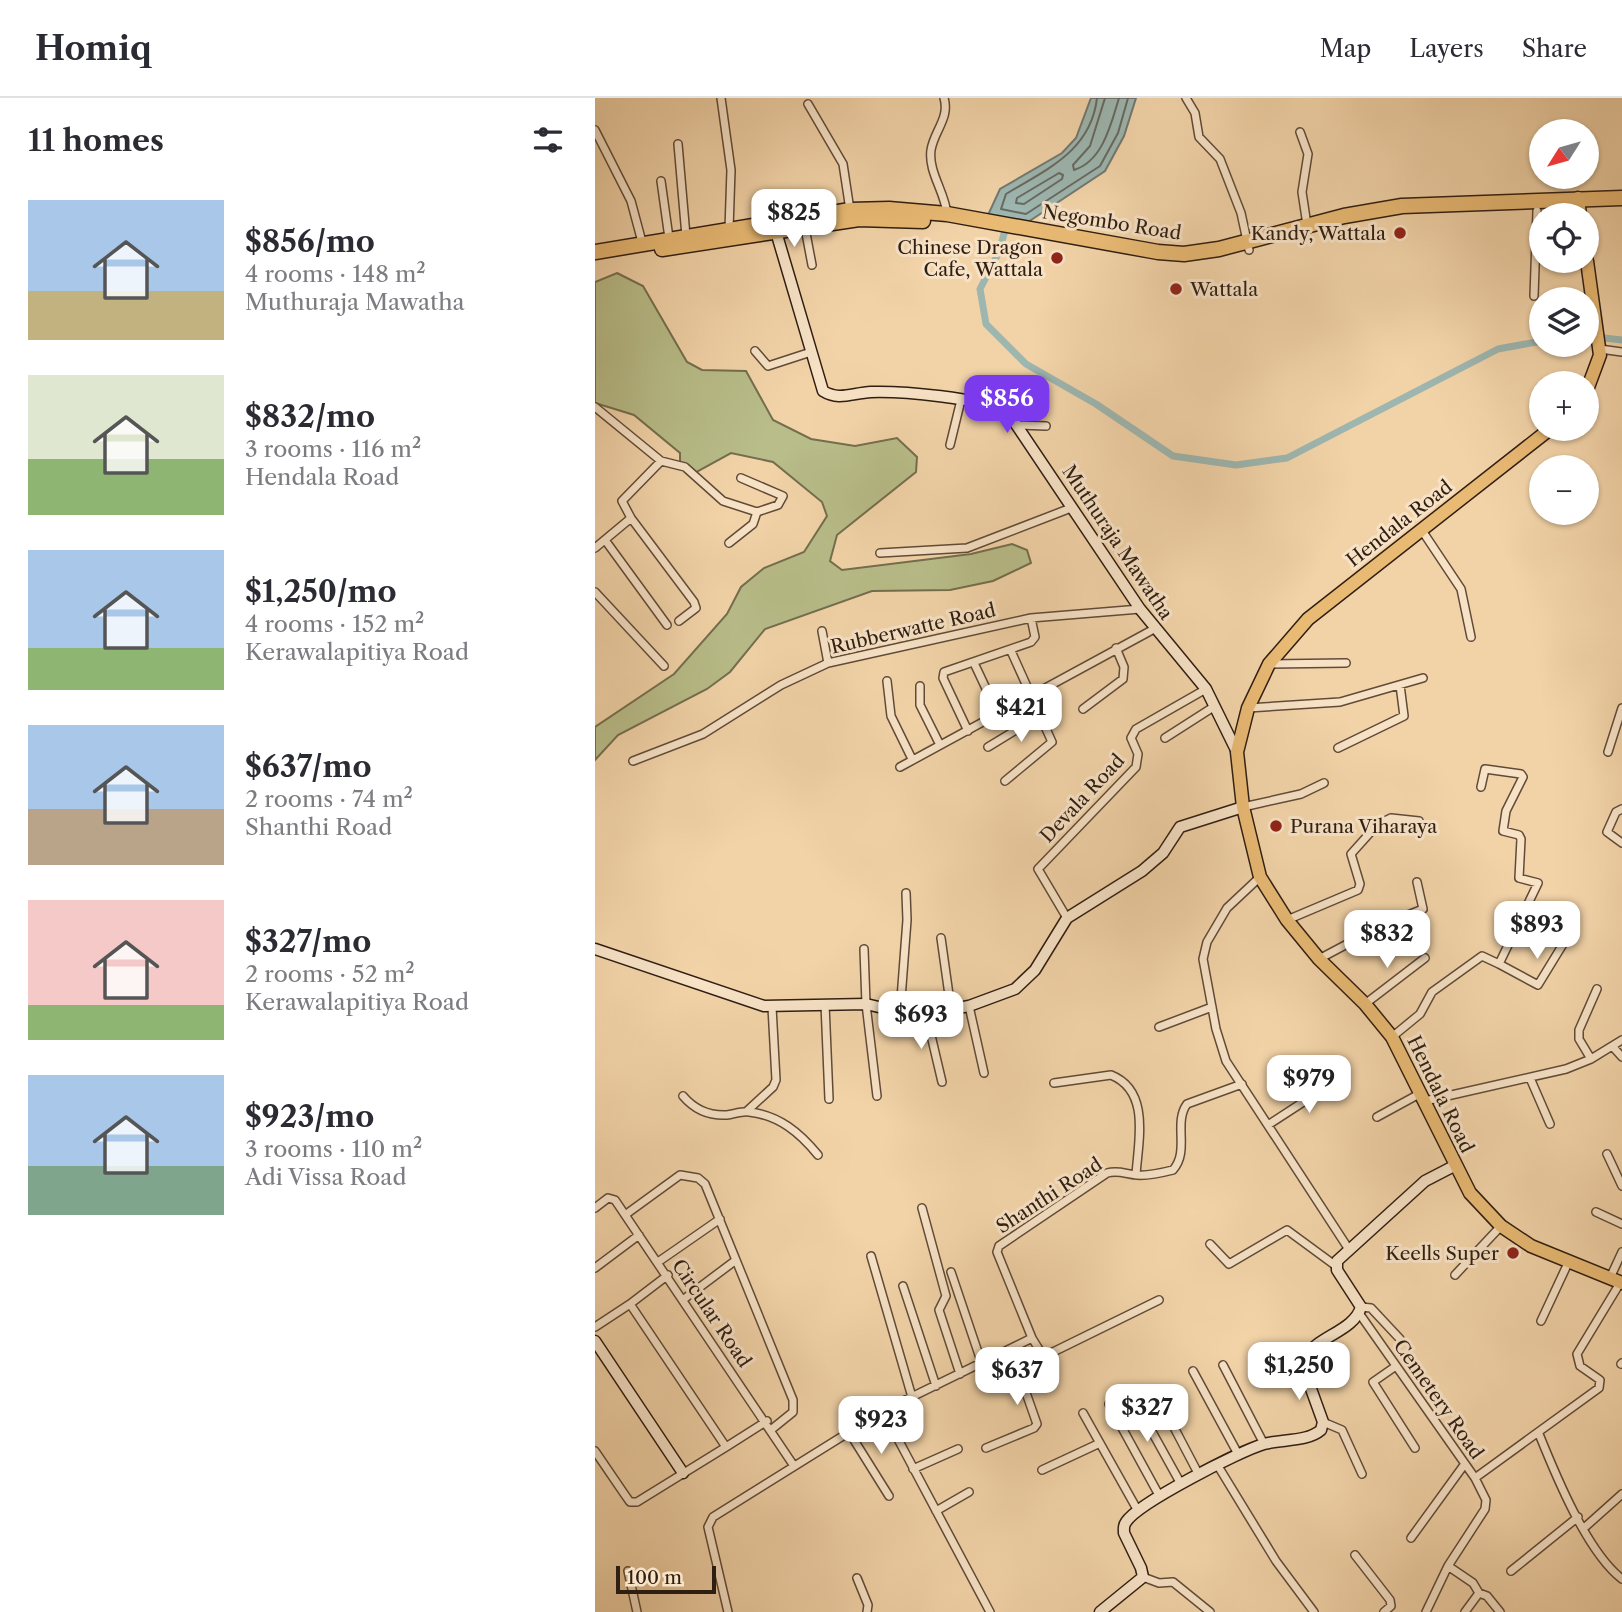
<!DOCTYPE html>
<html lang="en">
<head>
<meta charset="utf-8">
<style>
  :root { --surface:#fff; --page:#f2f2f3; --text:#2b2b33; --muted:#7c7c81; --line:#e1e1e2; --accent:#7c3aed }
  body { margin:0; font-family:"Libre Caslon Text",serif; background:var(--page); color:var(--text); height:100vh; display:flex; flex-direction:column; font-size:26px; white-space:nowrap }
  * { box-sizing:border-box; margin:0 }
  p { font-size:23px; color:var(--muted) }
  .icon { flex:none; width:38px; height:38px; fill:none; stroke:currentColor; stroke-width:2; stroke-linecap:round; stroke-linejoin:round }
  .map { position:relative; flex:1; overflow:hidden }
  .panel { display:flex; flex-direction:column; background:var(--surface); width:595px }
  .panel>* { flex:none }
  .needle { width:46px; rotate:233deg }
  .fabs { position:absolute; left:934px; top:21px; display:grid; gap:14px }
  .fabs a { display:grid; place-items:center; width:70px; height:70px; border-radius:50%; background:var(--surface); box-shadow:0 2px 5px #0004; font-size:35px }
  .scale { position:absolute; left:21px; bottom:18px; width:100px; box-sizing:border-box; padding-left:7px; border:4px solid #2f1e12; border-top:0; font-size:19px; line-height:24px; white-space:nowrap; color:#2f1e12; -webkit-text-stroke:5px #f7e2c6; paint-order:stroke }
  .price { position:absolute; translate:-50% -60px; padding:0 16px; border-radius:14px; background:#fff; color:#222; font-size:23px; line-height:46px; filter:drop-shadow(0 2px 4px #0008) }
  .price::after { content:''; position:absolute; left:50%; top:42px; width:21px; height:16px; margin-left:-10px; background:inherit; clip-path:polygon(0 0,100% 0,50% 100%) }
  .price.selected { background:var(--accent); color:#fff }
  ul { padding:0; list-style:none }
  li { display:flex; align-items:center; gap:21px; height:175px; padding:0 28px }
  li span { display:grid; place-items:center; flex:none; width:196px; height:140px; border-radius:0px; color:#555 }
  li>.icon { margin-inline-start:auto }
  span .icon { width:84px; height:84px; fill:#fffc; stroke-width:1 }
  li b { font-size:30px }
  h2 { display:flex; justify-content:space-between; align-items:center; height:84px; padding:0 28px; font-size:30px }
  header { display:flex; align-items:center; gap:42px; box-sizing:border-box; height:98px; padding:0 35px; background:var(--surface); border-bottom:2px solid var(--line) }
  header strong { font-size:33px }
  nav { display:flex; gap:38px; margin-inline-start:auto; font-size:24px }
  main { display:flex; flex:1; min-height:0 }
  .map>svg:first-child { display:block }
</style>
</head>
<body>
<header>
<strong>Homiq</strong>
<nav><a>Map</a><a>Layers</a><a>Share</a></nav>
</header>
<main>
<section class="panel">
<h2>11 homes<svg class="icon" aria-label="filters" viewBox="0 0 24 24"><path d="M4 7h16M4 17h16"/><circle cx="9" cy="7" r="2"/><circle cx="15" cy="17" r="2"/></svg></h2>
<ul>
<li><span style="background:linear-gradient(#a9c7e8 65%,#c2b280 0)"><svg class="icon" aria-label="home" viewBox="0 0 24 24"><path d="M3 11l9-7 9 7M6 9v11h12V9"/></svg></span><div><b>$856/mo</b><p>4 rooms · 148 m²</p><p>Muthuraja Mawatha</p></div></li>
<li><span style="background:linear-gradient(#dfe7d0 60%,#8fb573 0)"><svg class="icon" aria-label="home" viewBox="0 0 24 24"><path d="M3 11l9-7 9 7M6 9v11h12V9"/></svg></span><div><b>$832/mo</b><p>3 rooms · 116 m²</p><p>Hendala Road</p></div></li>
<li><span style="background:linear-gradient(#a9c7e8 70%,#8fb573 0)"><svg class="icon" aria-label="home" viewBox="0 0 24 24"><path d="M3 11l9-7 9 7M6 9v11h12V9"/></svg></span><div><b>$1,250/mo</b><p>4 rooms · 152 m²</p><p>Kerawalapitiya Road</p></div></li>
<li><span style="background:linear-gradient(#a9c7e8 60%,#b9a48a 0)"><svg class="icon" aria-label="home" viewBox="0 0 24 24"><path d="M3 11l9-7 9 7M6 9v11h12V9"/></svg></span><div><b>$637/mo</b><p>2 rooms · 74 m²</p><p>Shanthi Road</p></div></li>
<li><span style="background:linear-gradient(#f6c9c9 75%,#8fb573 0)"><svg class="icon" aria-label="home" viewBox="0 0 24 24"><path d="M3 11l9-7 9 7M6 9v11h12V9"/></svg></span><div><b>$327/mo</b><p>2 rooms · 52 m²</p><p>Kerawalapitiya Road</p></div></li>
<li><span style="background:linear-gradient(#a9c7e8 65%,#7fa58c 0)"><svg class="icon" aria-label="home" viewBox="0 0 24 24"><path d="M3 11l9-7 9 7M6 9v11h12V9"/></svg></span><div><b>$923/mo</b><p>3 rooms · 110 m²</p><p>Adi Vissa Road</p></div></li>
</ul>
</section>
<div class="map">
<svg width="1027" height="1514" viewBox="0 0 1027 1514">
  <rect width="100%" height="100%" fill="#f2d3a8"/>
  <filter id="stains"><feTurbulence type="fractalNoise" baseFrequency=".00286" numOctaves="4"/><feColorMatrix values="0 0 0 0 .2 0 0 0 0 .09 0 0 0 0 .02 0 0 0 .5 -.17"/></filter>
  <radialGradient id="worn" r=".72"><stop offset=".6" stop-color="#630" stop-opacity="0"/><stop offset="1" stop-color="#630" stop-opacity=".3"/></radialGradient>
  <!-- green -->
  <path fill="#b8bd89" stroke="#746e4e" stroke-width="2" d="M22,175L48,188L92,264L107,272L151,273L178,322L216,341L260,348L302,340L322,359L321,374L242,437L235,463L247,472L376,456L417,446L432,452L436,465L398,483L355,492L277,493L170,531L135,574L112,591L23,637L0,662V629L79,576L132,516L146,489L169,470L209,454L232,418L227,404L178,364L136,355L98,376L85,370V355L39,317L0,305V184Z"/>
  <!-- water -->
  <path fill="#9db6b0" stroke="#717971" stroke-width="2" d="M496,0H541L529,38L510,73L433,124L393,117L405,91L467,55L481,40Z"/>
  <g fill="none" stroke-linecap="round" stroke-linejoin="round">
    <!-- shore -->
    <path stroke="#666a61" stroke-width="2" d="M502,0C496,53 452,71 411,96L406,111L431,116L505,68L523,35L533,0
      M510,0L495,48L478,67L479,72C508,63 516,26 524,0
      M464,75L468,77L467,81L429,106L421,105L422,100Z"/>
    <!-- canal -->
    <path stroke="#9db6b0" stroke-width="7" d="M412,125L404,154L385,191L391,226L431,266L501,306L578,358L641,367L692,360L903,251L947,243
      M992,238L1027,242"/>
    <defs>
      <path id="street" d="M126,0L136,72L134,131
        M349,0C355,20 339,33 336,52C333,74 350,94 352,116
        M591,0L600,15L604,39L625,61L646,115L654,152
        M213,6L248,66L255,112
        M0,32L36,103L47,144
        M705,34L713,56L707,94L712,127
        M83,46L91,138
        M66,83L74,140
        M210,130L217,167
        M939,198L942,113
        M1005,251L1027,254
        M160,253L173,268L216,254
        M0,309L66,363L90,369L128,403L162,414L158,426L134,445
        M424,327L451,328
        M355,347L366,302
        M146,380L188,398L183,407L162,414
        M36,420L99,504L101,510L84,523
        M826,431L866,491L876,539
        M10,442L72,527
        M0,450L36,420L27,403L66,363
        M285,455L372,450L476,410
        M0,494L69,568
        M227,533L233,565
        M379,565L403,616
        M675,566L751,565
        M292,583L296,618L317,661
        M325,588V607L345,647
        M653,610L745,604L828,580
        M488,611L528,581L529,569L521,550
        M373,633L348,580L349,574L436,544L440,539L436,520
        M570,640L620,608
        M393,649L444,618
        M743,650L809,618L805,587
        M1013,654L1027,610
        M38,663L108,636L186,587L233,565L436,520L545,511
        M305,669L559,531
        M410,683L457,644L416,553
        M648,709L706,696L729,685
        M1027,711L1021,714L1012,734L1027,745
        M665,779L632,810L612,844L608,861L621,931L631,963L753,1150
        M472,820L443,771L541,669L543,656L536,640L541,631L611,591
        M692,822L763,792L765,786L756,756L782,727L796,720L824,723
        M346,840L356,911
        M269,851L271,906L282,998
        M724,861L788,827L828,811L822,784
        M904,866L943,887L973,838
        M230,906L234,1001
        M770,906L830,860
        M374,908L389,975
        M305,914L312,822L311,795
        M331,916L347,984
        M564,929L617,909
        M797,939L825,916L837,894L887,858L904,866L943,785L924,780L926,741L924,737L908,733L911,713L928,679L926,676L890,671L886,689
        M1018,949L1027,959
        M996,961L984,941V932L1002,891
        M935,980L955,1026
        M459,985L516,977C556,993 543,1044 541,1077
        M88,998C99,1011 114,1018 132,1017C139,1016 147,1013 154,1014C184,1017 205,1035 223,1057
        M830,1003L971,971L996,961L1027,942
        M152,1013L178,989L181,982L177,909
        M782,1019L826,995
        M673,1027L739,984
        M1012,1056L1027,1088
        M0,1110L13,1100L20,1102L199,1368
        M327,1110L351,1198L344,1212L365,1276
        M1001,1114L1027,1126
        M30,1117L85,1077L103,1080L110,1086L198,1302V1314L177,1331
        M615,1146L634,1166L692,1132L741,1168
        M276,1158L317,1299
        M63,1164L125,1121
        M0,1170L44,1137
        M356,1174L387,1266
        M860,1177L906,1128
        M1015,1180L1027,1154
        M308,1188L341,1288
        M89,1201L141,1162
        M766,1209L776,1210L805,1241
        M764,1215L880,1380L1004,1290L1005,1282L985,1268L982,1256L1025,1185
        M946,1223L974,1163
        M0,1229L35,1206
        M437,1240L445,1253L454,1256L564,1202
        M1026,1266L1027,1265
        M628,1267L669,1346
        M801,1268L778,1284L820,1350
        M598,1273L643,1356
        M536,1296L586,1386
        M562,1297L604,1377
        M514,1306L565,1399
        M288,1313L395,1514
        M488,1315L543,1413
        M728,1324L747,1332L767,1376
        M254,1334L294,1398
        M944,1336C961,1378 992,1454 1027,1481
        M131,1349L172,1323
        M391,1350L439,1330L442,1326L416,1252
        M0,1353L30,1397L35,1404H42L131,1349L35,1206L73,1177
        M623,1368L681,1463L719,1514
        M318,1371L363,1351
        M447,1372L505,1345
        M341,1413L374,1394
        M989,1430L1027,1396
        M816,1440L869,1367
        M760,1457L795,1502L796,1508L789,1514
        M853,1468L878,1485L884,1495L870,1514
        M33,1473L42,1514
        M916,1473L983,1419
        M548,1479L564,1485L578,1484L615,1514
        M262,1480L273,1507L272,1514
        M884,1495L892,1498L905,1514
        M133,1514L113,1429L118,1419L288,1313L437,1240L402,1154L404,1148L512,1075C524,1072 530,1076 542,1077C554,1078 566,1075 578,1072C595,1053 578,1025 592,1006L647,986
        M831,1514L853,1468L890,1411L891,1402L880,1380"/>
      <path id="secondary" d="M179,127L228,293C244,303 257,295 276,294C308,293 384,300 412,313L545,511L611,591L642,654
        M0,851L169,908L271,906L305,914L331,916L374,908L420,891L440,872L472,820L547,773L568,755L585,729L648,709
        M0,1243L88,1375
        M505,1514L548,1479L546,1470L529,1435C529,1430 528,1428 531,1424C543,1405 645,1353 669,1346C687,1341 712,1344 726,1332L728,1324L711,1277L710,1259C723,1238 759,1233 766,1209L742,1172V1163L830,1083L859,1068"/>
      <path id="primary" d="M983,100L985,117
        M992,163L1005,257L992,292
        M955,331L713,521L674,566L653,610L642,654L648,709L665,779L692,822L724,861L770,906L797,939L875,1095L906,1128L936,1148L1027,1185"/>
      <path id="highway" d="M67,151L264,121L328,123
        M0,154L255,112L294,111L352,116L563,154L589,156L624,151L749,118L807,108L1027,100"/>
    </defs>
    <!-- street casing -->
    <use href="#street" stroke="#604b38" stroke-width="10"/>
    <!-- secondary casing -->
    <use href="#secondary" stroke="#2f1e12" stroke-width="13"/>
    <!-- primary casing -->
    <use href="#primary" stroke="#2f1e12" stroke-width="15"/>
    <!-- highway casing -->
    <use href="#highway" stroke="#2f1e12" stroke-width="17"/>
    <!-- street -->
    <use href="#street" stroke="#f7e2c6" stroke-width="7"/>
    <!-- secondary -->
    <use href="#secondary" stroke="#f7e2c6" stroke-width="10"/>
    <!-- primary -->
    <use href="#primary" stroke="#e9ba74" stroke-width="12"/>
    <!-- highway -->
    <use href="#highway" stroke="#e9ba74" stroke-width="14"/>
  </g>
  <!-- markers -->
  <g fill="#8f2418" stroke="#f7e2c6" stroke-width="2.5">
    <circle cx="805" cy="135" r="7"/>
    <circle cx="462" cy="160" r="7"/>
    <circle cx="581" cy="191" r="7"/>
    <circle cx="681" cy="728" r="7"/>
    <circle cx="918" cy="1155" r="7"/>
  </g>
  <g text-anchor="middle" stroke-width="6" stroke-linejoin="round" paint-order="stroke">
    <!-- street labels -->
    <g font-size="19" fill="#2f1e12" stroke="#f7e2c6">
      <text transform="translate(517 124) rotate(9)" y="7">Negombo Road</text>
      <text transform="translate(804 425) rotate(-38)" y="7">Hendala Road</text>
      <text transform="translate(523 444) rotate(56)" y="7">Muthuraja Mawatha</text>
      <text transform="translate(318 530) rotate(-13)" y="7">Rubberwatte Road</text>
      <text transform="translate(487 700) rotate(-47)" y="7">Devala Road</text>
      <text transform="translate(846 996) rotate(64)" y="7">Hendala Road</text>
      <text transform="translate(454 1097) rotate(-33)" y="7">Shanthi Road</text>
      <text transform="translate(117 1215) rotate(56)" y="7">Circular Road</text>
      <text transform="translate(844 1301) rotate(55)" y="7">Cemetery Road</text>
    </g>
    <!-- poi labels -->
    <g font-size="19" fill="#2f1e12" stroke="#f7e2c6" text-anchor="end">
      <text x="791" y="142">Kandy, Wattala</text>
      <text x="448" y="156">Chinese Dragon<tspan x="448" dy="22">Cafe, Wattala</tspan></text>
      <text x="595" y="198" text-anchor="start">Wattala</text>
      <text x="695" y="735" text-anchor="start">Purana Viharaya</text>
      <text x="904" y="1162">Keells Super</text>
    </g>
  </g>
  <rect width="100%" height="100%" filter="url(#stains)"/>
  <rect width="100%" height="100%" fill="url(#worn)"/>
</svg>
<div class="fabs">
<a><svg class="needle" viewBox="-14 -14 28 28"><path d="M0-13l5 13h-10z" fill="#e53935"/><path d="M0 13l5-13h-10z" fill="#7c7c81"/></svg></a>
<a><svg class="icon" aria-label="locate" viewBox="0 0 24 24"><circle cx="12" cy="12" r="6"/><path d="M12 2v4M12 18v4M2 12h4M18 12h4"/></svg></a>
<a><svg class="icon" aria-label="layers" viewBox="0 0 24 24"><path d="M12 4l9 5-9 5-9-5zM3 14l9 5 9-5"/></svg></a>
<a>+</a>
<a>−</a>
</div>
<div class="scale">100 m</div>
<b class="price" style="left:199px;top:151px">$825</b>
<b class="price selected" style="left:412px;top:337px">$856</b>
<b class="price" style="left:426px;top:646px">$421</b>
<b class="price" style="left:942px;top:863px">$893</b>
<b class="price" style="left:792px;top:872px">$832</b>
<b class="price" style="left:326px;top:953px">$693</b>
<b class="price" style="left:714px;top:1017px">$979</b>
<b class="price" style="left:704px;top:1304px">$1,250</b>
<b class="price" style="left:422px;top:1309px">$637</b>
<b class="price" style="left:552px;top:1346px">$327</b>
<b class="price" style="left:286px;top:1358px">$923</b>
</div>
</main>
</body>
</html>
